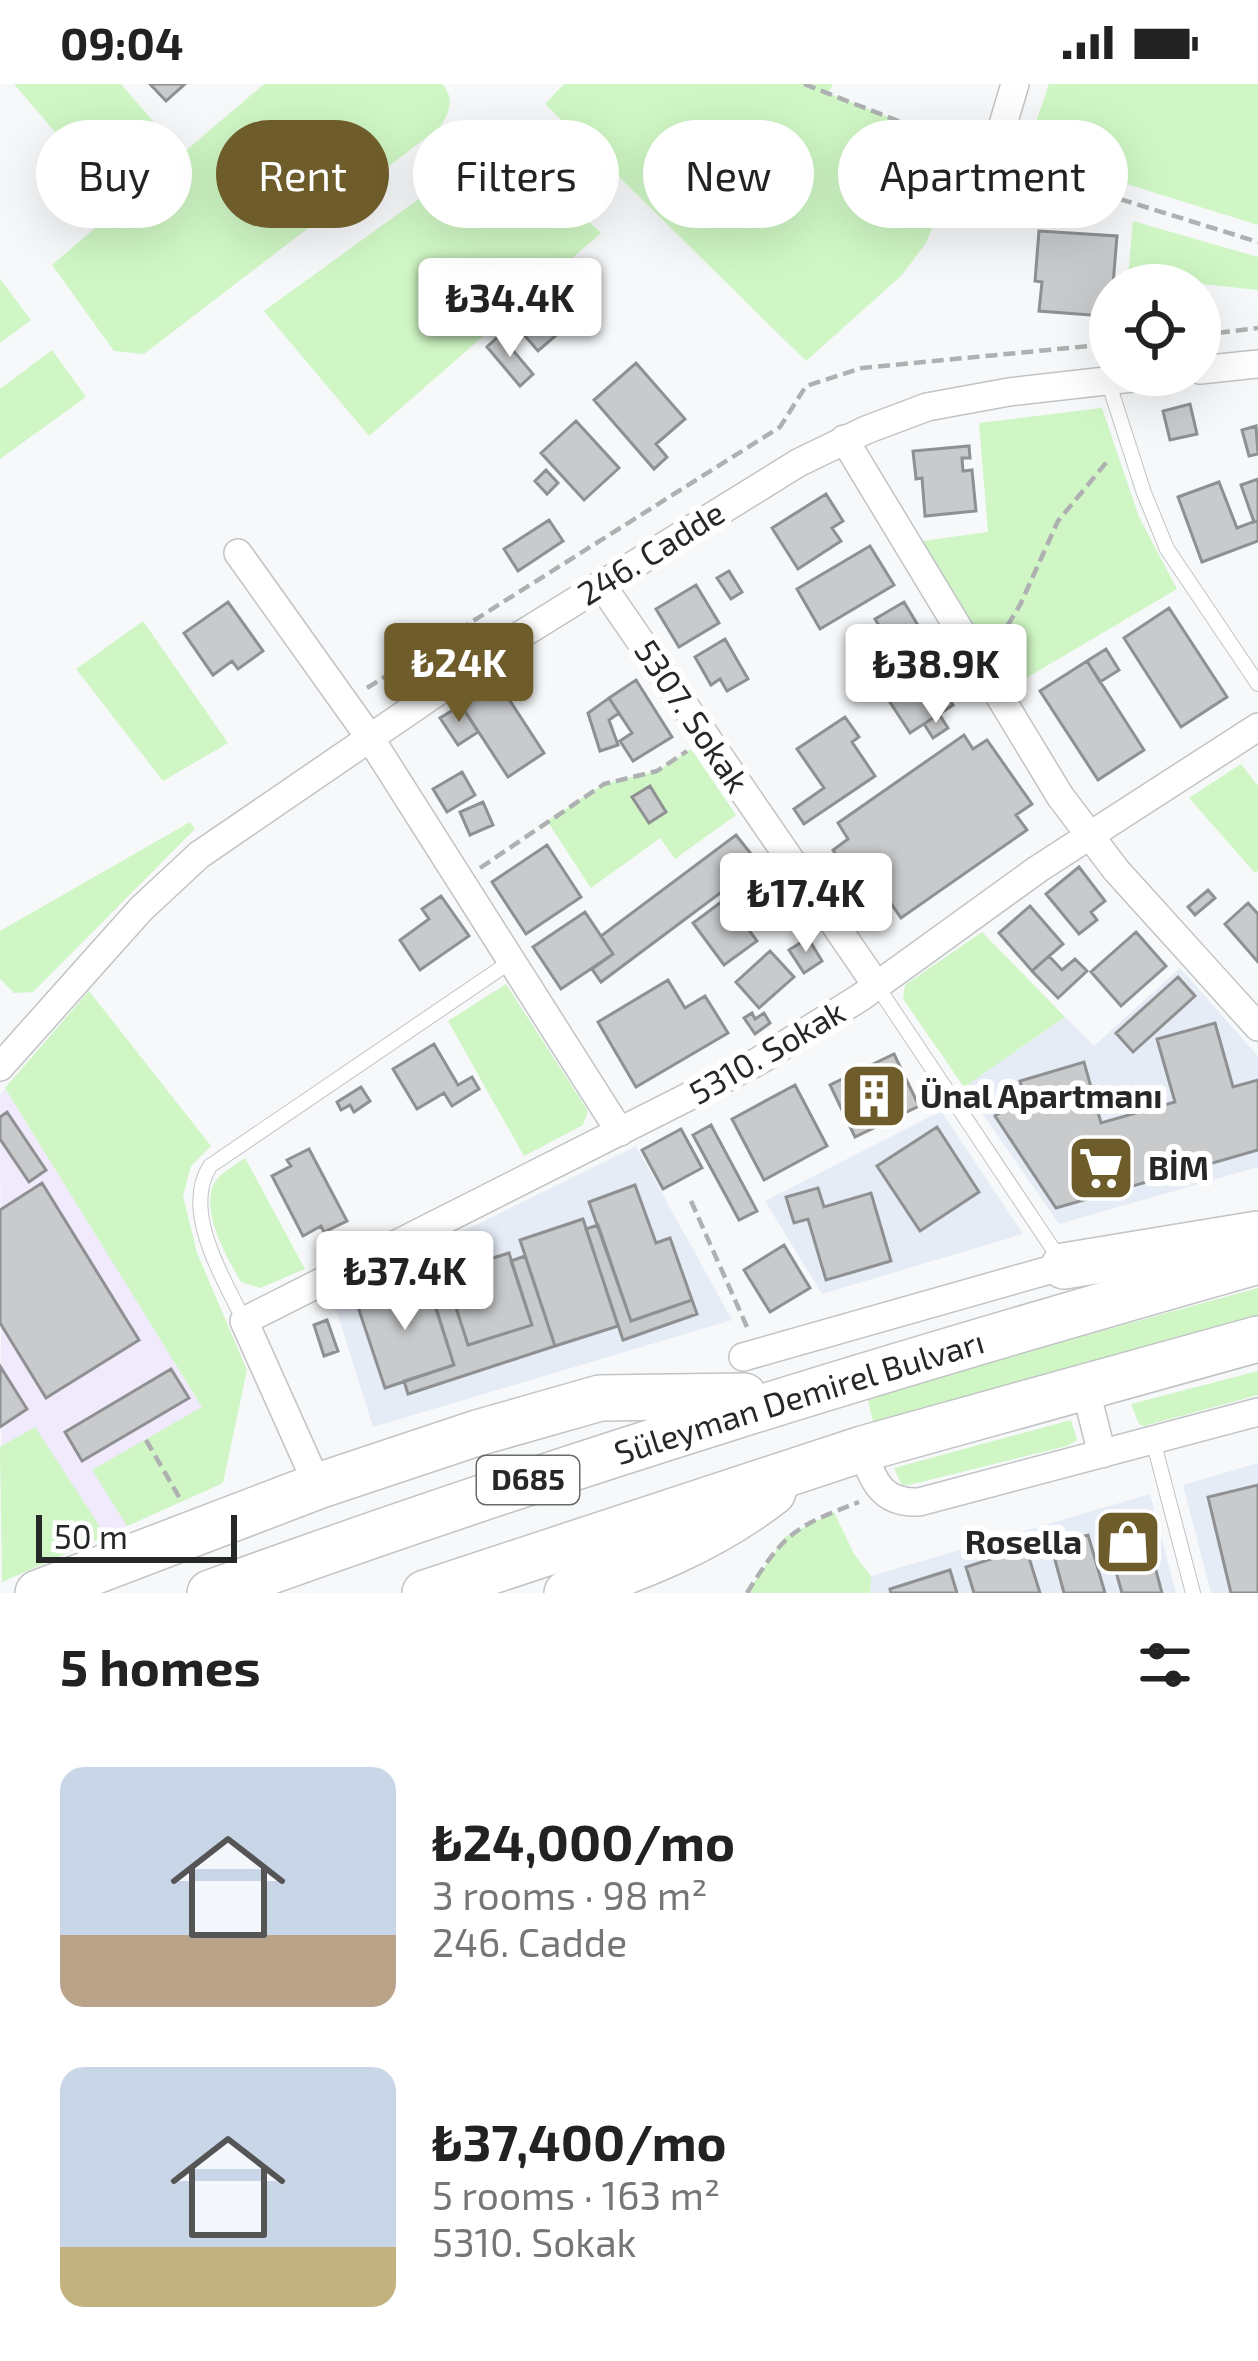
<!DOCTYPE html>
<html lang="en">
<head>
<meta charset="utf-8">
<style>
  :root { --surface:#fff; --page:#f2f2f2; --text:#222; --muted:#767676; --accent:#6e5d2b }
  body { margin:0; font-family:"Exo 2",sans-serif; background:var(--page); color:var(--text); height:100vh; display:flex; flex-direction:column; font-size:45px; white-space:nowrap }
  * { box-sizing:border-box; margin:0 }
  p { font-size:39px; color:var(--muted) }
  .icon { flex:none; width:66px; height:66px; fill:none; stroke:currentColor; stroke-width:2; stroke-linecap:round; stroke-linejoin:round }
  .map { position:relative; height:1509px; overflow:hidden }
  .details { display:flex; flex-direction:column; background:var(--surface); flex:1 }
  .details>* { flex:none }
  .guide { position:absolute; left:36px; top:36px; width:1188px; height:108px; display:flex; gap:24px }
  .buttons { position:absolute; left:1089px; top:180px; display:grid; gap:24px }
  .buttons a { display:grid; place-items:center; width:132px; height:132px; border-radius:50%; background:var(--surface); box-shadow:0 12px 48px #0002; font-size:60px }
  .scale { position:absolute; left:36px; bottom:30px; width:201px; box-sizing:border-box; padding-left:12px; border:6px solid #262727; border-top:0; font-size:33px; line-height:42px; white-space:nowrap; color:#262727; -webkit-text-stroke:9px #fff; paint-order:stroke }
  .price { position:absolute; translate:-50% -102px; padding:0 27px; border-radius:12px; background:#fff; color:#222; font-size:39px; line-height:78px; filter:drop-shadow(0 3px 6px #0008) }
  .price::after { content:''; position:absolute; left:50%; top:72px; width:36px; height:27px; margin-left:-18px; background:inherit; clip-path:polygon(0 0,100% 0,50% 100%) }
  .price.active { background:var(--accent); color:#fff }
  ul { padding:0; list-style:none }
  li { display:flex; align-items:center; gap:36px; height:300px; padding:0 60px }
  li span { display:grid; place-items:center; flex:none; width:336px; height:240px; border-radius:24px; color:#555 }
  li>.icon { margin-inline-start:auto }
  span .icon { width:144px; height:144px; fill:#fffc; stroke-width:1 }
  li b { font-size:51px }
  h2 { display:flex; justify-content:space-between; align-items:center; height:144px; padding:0 60px; font-size:51px }
  .pill { padding:0 42px; border-radius:54px; background:var(--surface); box-shadow:0 12px 48px #0002; font-size:42px; line-height:108px }
  .pill.active { background:var(--accent); color:#fff }
  .status { display:flex; justify-content:space-between; align-items:center; height:84px; padding:0 60px; background:var(--surface); direction:ltr }
  .status svg { height:33px; fill:currentColor }
  .map>svg:first-child { display:block }
</style>
</head>
<body>
<div class="status"><b>09:04</b><svg viewBox="0 0 49 12"><path d="M0 12V9h3v3zM5 12V6h3v6zM10 12V3h3v9zM15 12V0h3v12zM26 1h20v11H26zM47 4h2v5h-2z"/></svg></div>
<div class="map">
<svg width="1258" height="1509" viewBox="0 0 1258 1509">
  <rect width="100%" height="100%" fill="#f6f8fa"/>
  <!-- built -->
  <path fill="#e6ecf5" d="M1180,884L1258,972V1083L1059,1140L964,1003L1065,933L1094,962Z
    M941,1027L1023,1150L822,1210L765,1117Z
    M636,1062L732,1236L373,1343L332,1212Z
    M1258,1379V1509H1211L1183,1401Z
    M1150,1410L1176,1509H870L871,1492Z"/>
  <!-- industrial -->
  <path fill="#f0eafc" d="M5,1004L203,1324L223,1399L2,1498L0,1012Z"/>
  <!-- green -->
  <path fill="#cff6c4" d="M14,0H121L159,44L96,96Z
    M264,0H442C455,14 450,28 440,43L144,270L114,267L52,181Z
    M564,0H833L828,9L966,64L926,159L901,192L806,277L545,20Z
    M1049,0H1258V141L1034,71L1031,53Z
    M500,56L601,149L369,352L264,227Z
    M1133,137L1258,173V206L1128,192Z
    M0,195L31,236L0,259Z
    M52,266L86,313L0,375V305Z
    M1102,324L1139,433L1177,505L1009,604L923,457L988,448L979,339Z
    M143,537L228,659L163,697L76,585Z
    M691,665L736,731L675,775L660,754L591,804L547,737L604,700L657,687Z
    M1241,680L1258,702V786L1255,789L1189,714Z
    M190,738L195,745L33,908L14,909L0,895V847Z
    M982,848L1065,933L964,1003L903,915L905,901Z
    M506,900L588,1027L583,1041L524,1072L448,937Z
    M89,907L211,1062L191,1082L183,1112L197,1169L247,1286L223,1399L127,1442L92,1386L202,1323L5,1004Z
    M245,1074L305,1185L260,1204L241,1198C227,1173 199,1126 215,1098C222,1088 235,1081 245,1074Z
    M1258,1204V1237L880,1340L873,1338L867,1311Z
    M1258,1287V1311L1144,1342L1139,1340L1131,1320Z
    M1071,1336L1077,1356L1067,1362L909,1401L902,1402L894,1384Z
    M35,1343L106,1452L2,1498L0,1363Z
    M834,1428L854,1470L871,1492L870,1509H747L785,1453Z"/>
  <!-- building -->
  <path fill="#c8cacc" stroke="#8e9092" stroke-width="3" d="M150,0H185L166,17Z
    M1039,147L1117,152L1113,201L1106,206L1103,232L1039,227L1042,198L1035,197Z
    M552,203L577,233L538,267L512,237Z
    M500,251L533,290L520,302L487,263Z
    M636,279L685,335L656,360L667,373L654,385L594,316Z
    M1190,320L1197,350L1170,356L1163,327Z
    M576,337L619,384L584,416L541,369Z
    M1256,342L1258,370L1249,372L1242,346Z
    M969,362L970,374H962L963,387L972,386L976,427L925,432L922,394L916,395L913,367Z
    M546,386L558,399L547,410L535,397Z
    M1258,395V436L1254,438L1241,401Z
    M1219,398L1237,444L1258,436V457L1202,478L1178,413Z
    M826,410L843,437L832,444L841,457L798,485L772,444Z
    M549,436L563,457L518,487L504,465Z
    M870,462L894,501L820,545L797,505Z
    M729,487L742,508L731,515L717,494Z
    M696,501L719,539L679,563L656,525Z
    M228,518L263,567L238,585L232,577L213,591L184,549Z
    M904,518L931,563L887,590L871,562L886,553L875,535Z
    M1169,524L1227,613L1181,643L1124,554Z
    M725,555L748,595L727,607L720,595L711,601L695,573Z
    M1106,565L1119,586L1100,598L1087,577Z
    M938,574L949,593L939,599L953,621L910,649L884,609Z
    M1087,577L1144,666L1098,696L1040,607Z
    M636,596L672,653L633,677L620,657L632,649L609,614Z
    M497,597L544,669L508,693L461,621Z
    M609,614L619,629L609,636L618,661L600,667L588,629Z
    M461,621L478,648L458,661L440,634Z
    M939,630L948,644L933,654L924,640Z
    M845,633L859,653L852,658L875,692L804,740L794,725L824,704L797,665Z
    M964,651L973,665L987,656L1032,720L1016,731L1027,746L901,834L890,818L876,828L833,766L848,755L838,739Z
    M462,688L475,711L447,728L433,705Z
    M650,702L666,728L649,739L632,713Z
    M483,718L493,741L470,751L460,728Z
    M736,751L759,780L601,898L592,885L613,870L601,852Z
    M547,761L581,813L526,850L492,798Z
    M1079,783L1105,817L1091,828L1097,836L1079,850L1046,810Z
    M740,804L754,824L740,834L757,857L724,881L693,839Z
    M1208,806L1215,814L1195,831L1188,823Z
    M441,812L469,852L420,886L400,856L429,835L422,825Z
    M1248,819L1258,830V878L1225,840Z
    M1030,822L1063,860L1032,887L999,849Z
    M585,828L613,870L561,905L533,863Z
    M1136,848L1166,882L1121,922L1091,888Z
    M808,854L822,877L804,889L789,866Z
    M770,867L794,893L759,924L736,898Z
    M1049,872L1062,886L1075,875L1087,887L1058,914L1032,887Z
    M1178,893L1195,912L1133,968L1116,949Z
    M668,896L685,924L705,912L728,949L636,1003L598,938Z
    M752,929L755,935L764,929L770,939L755,950L744,934Z
    M1215,939L1233,1003L1258,996V1066L1056,1124L995,1032L1024,1012L1020,997L1084,978L1101,1039L1175,1018L1157,955Z
    M434,960L458,1001L472,993L479,1005L452,1022L444,1009L417,1025L393,985Z
    M894,970L919,1022L855,1053L830,1001Z
    M795,1001L827,1062L764,1096L732,1035Z
    M361,1003L370,1017L354,1028L350,1021L341,1026L337,1018Z
    M7,1028L46,1086L29,1098L0,1055V1033Z
    M711,1041L757,1127L739,1136L693,1051Z
    M937,1043L979,1108L920,1147L877,1082Z
    M681,1045L702,1084L663,1105L642,1066Z
    M309,1065L347,1137L324,1148L321,1142L303,1152L272,1092L291,1082L287,1076Z
    M42,1099L139,1256L46,1314L0,1239V1126Z
    M635,1101L656,1159L670,1154L692,1216L631,1237L589,1118Z
    M818,1104L824,1123L871,1109L891,1177L826,1196L808,1135L794,1139L786,1113Z
    M583,1135L618,1242L555,1262L520,1156Z
    M598,1141L631,1237L692,1216L697,1230L623,1256L586,1145Z
    M784,1161L810,1204L770,1228L744,1186Z
    M509,1169L532,1241L468,1261L445,1189Z
    M525,1172L555,1262L408,1310L404,1297L454,1281L429,1201L447,1196L468,1261L532,1241L511,1177Z
    M426,1194L454,1281L385,1304L356,1217Z
    M327,1236L338,1267L324,1272L314,1241Z
    M0,1282L27,1325L0,1343Z
    M171,1285L189,1314L82,1377L65,1348Z
    M1258,1401V1509H1231L1208,1413Z
    M1143,1438L1162,1509H1122L1105,1449Z
    M1088,1451L1105,1509H1064L1051,1461Z
    M1026,1464L1040,1509H974L966,1483Z
    M950,1486L957,1509H891L890,1505Z"/>
  <g fill="none" stroke-linecap="round" stroke-linejoin="round">
    <defs>
      <path id="service" d="M1108,297L1144,409L1167,465L1258,600
        M877,902L1061,1177
        M244,1237C224,1194 181,1128 210,1082L510,878
        M1153,1356L1193,1509"/>
      <path id="minor" d="M993,74L1015,0
        M1200,286L1258,280
        M844,355L1060,712L1116,786L1258,943
        M238,469L370,654L620,1048
        M601,500L877,902
        M0,983L141,825L199,771L519,552L798,379L866,346L927,323L1009,308L1159,291
        M743,1273L1074,1179
        M1085,1303L1102,1370
        M862,1365C873,1396 881,1420 919,1418L1258,1328
        M318,1402L244,1237L757,978L861,913L1038,785L1258,643"/>
      <g id="trunk">
        <path d="M1064,1182L1258,1150"/>
        <path d="M38,1509L318,1402L477,1349L600,1314L744,1312"/>
        <path id="s1" d="M210,1509C555,1383 905,1277 1258,1177"/>
        <path d="M425,1509L862,1365L1258,1255"/>
        <path d="M567,1509C641,1483 710,1457 773,1408"/>
      </g>
    </defs>
    <!-- service casing -->
    <use href="#service" stroke="#c1c3c5" stroke-width="16"/>
    <!-- minor casing -->
    <use href="#minor" stroke="#c1c3c5" stroke-width="30"/>
    <!-- trunk casing -->
    <use href="#trunk" stroke="#c1c3c5" stroke-width="48"/>
    <!-- path -->
    <path stroke="#aeb0b1" stroke-width="4.5" stroke-dasharray="12 6" stroke-linecap="butt" d="M804,0L967,64
      M1017,83L1258,158
      M1200,251L1258,244
      M998,557L1020,521L1058,437L1110,374
      M367,604L780,343L806,302L862,284L1110,260
      M480,784L604,700L657,687L687,667
      M691,1117L747,1243
      M146,1356L182,1418
      M747,1509C784,1449 794,1443 859,1418"/>
    <!-- service -->
    <use href="#service" stroke="#fff" stroke-width="14"/>
    <!-- minor -->
    <use href="#minor" stroke="#fff" stroke-width="27"/>
    <!-- trunk -->
    <use href="#trunk" stroke="#fff" stroke-width="45"/>
  </g>
  <!-- icons -->
  <defs>
    <symbol id="building-square" viewBox="-11 -11 22 22"><rect x="-9" y="-9" width="18" height="18" rx="4" fill="#6e5d2b" stroke="#fff"/><path d="M-4-6H4V6H1V3H-1V6H-4ZM-2.5-4.3h1.7v1.8h-1.7ZM.8-4.3h1.7v1.8H.8ZM-2.5-1h1.7V.8h-1.7ZM.8-1h1.7V.8H.8Z" fill="#fff"/></symbol>
    <symbol id="supermarket-square" viewBox="-11 -11 22 22"><rect x="-9" y="-9" width="18" height="18" rx="4" fill="#6e5d2b" stroke="#fff"/><path d="M-6-5.5h2.5l.6 2H6L4.5 2H-2.5L-4.4-4H-6ZM-1.5 3.2a1.3 1.3 0 1 0 .1 0ZM3 3.2a1.3 1.3 0 1 0 .1 0Z" fill="#fff"/></symbol>
    <symbol id="shop-square" viewBox="-11 -11 22 22"><rect x="-9" y="-9" width="18" height="18" rx="4" fill="#6e5d2b" stroke="#fff"/><path d="M-5-2.5h2.3a2.7 3.5 0 0 1 5.4 0H5L5.5 6h-11ZM-1.5-2.5h3a1.5 2.3 0 0 0-3 0Z" fill="#fff"/></symbol>
  </defs>
  <g fill-rule="evenodd">
    <use href="#building-square" x="836" y="974" width="76" height="76"/>
    <use href="#supermarket-square" x="1063" y="1046" width="76" height="76"/>
    <use href="#shop-square" x="1090" y="1420" width="76" height="76"/>
  </g>
  <g text-anchor="middle" stroke-width="12" stroke-linejoin="round" paint-order="stroke">
    <!-- shield labels -->
    <rect fill="#fff" stroke="#676868" stroke-width="3" x="477" y="1372" width="102" height="48" rx="9"/>
    <g font-size="30" font-weight="bold" fill="#262727">
      <text x="528" y="1406">D685</text>
    </g>
    <!-- street labels -->
    <g font-size="33" fill="#262727" stroke="#fff">
      <text transform="translate(651 469) rotate(-32)" y="12">246. Cadde</text>
      <text transform="translate(692 632) rotate(56)" y="12">5307. Sokak</text>
      <text transform="translate(767 968) rotate(-30)" y="12">5310. Sokak</text>
      <text dy="12" stroke="none"><textPath href="#s1" startOffset="621">Süleyman Demirel Bulvarı</textPath></text>
    </g>
    <!-- poi labels -->
    <g font-size="33" font-weight="bold" fill="#262727" stroke="#fff" text-anchor="start">
      <text x="920" y="1024">Ünal Apartmanı</text>
      <text x="1148" y="1096">BİM</text>
      <text x="1082" y="1470" text-anchor="end">Rosella</text>
    </g>
  </g>
</svg>
<div class="buttons">
<a><svg class="icon" aria-label="locate" viewBox="0 0 24 24"><circle cx="12" cy="12" r="6"/><path d="M12 2v4M12 18v4M2 12h4M18 12h4"/></svg></a>
</div>
<div class="scale">50 m</div>
<b class="price" style="left:510px;top:276px">₺34.4K</b>
<b class="price active" style="left:459px;top:641px">₺24K</b>
<b class="price" style="left:936px;top:642px">₺38.9K</b>
<b class="price" style="left:806px;top:871px">₺17.4K</b>
<b class="price" style="left:405px;top:1249px">₺37.4K</b>
<div class="guide">
<a class="pill">Buy</a>
<a class="pill active">Rent</a>
<a class="pill">Filters</a>
<a class="pill">New</a>
<a class="pill">Apartment</a>
</div>
</div>
<section class="details">
<h2>5 homes<svg class="icon" aria-label="filters" viewBox="0 0 24 24"><path d="M4 7h16M4 17h16"/><circle cx="9" cy="7" r="2"/><circle cx="15" cy="17" r="2"/></svg></h2>
<ul>
<li><span style="background:linear-gradient(#c9d6e8 70%,#b9a48a 0)"><svg class="icon" aria-label="home" viewBox="0 0 24 24"><path d="M3 11l9-7 9 7M6 9v11h12V9"/></svg></span><div><b>₺24,000/mo</b><p>3 rooms · 98 m²</p><p>246. Cadde</p></div></li>
<li><span style="background:linear-gradient(#c9d6e8 75%,#c2b280 0)"><svg class="icon" aria-label="home" viewBox="0 0 24 24"><path d="M3 11l9-7 9 7M6 9v11h12V9"/></svg></span><div><b>₺37,400/mo</b><p>5 rooms · 163 m²</p><p>5310. Sokak</p></div></li>
</ul>
</section>
</body>
</html>
